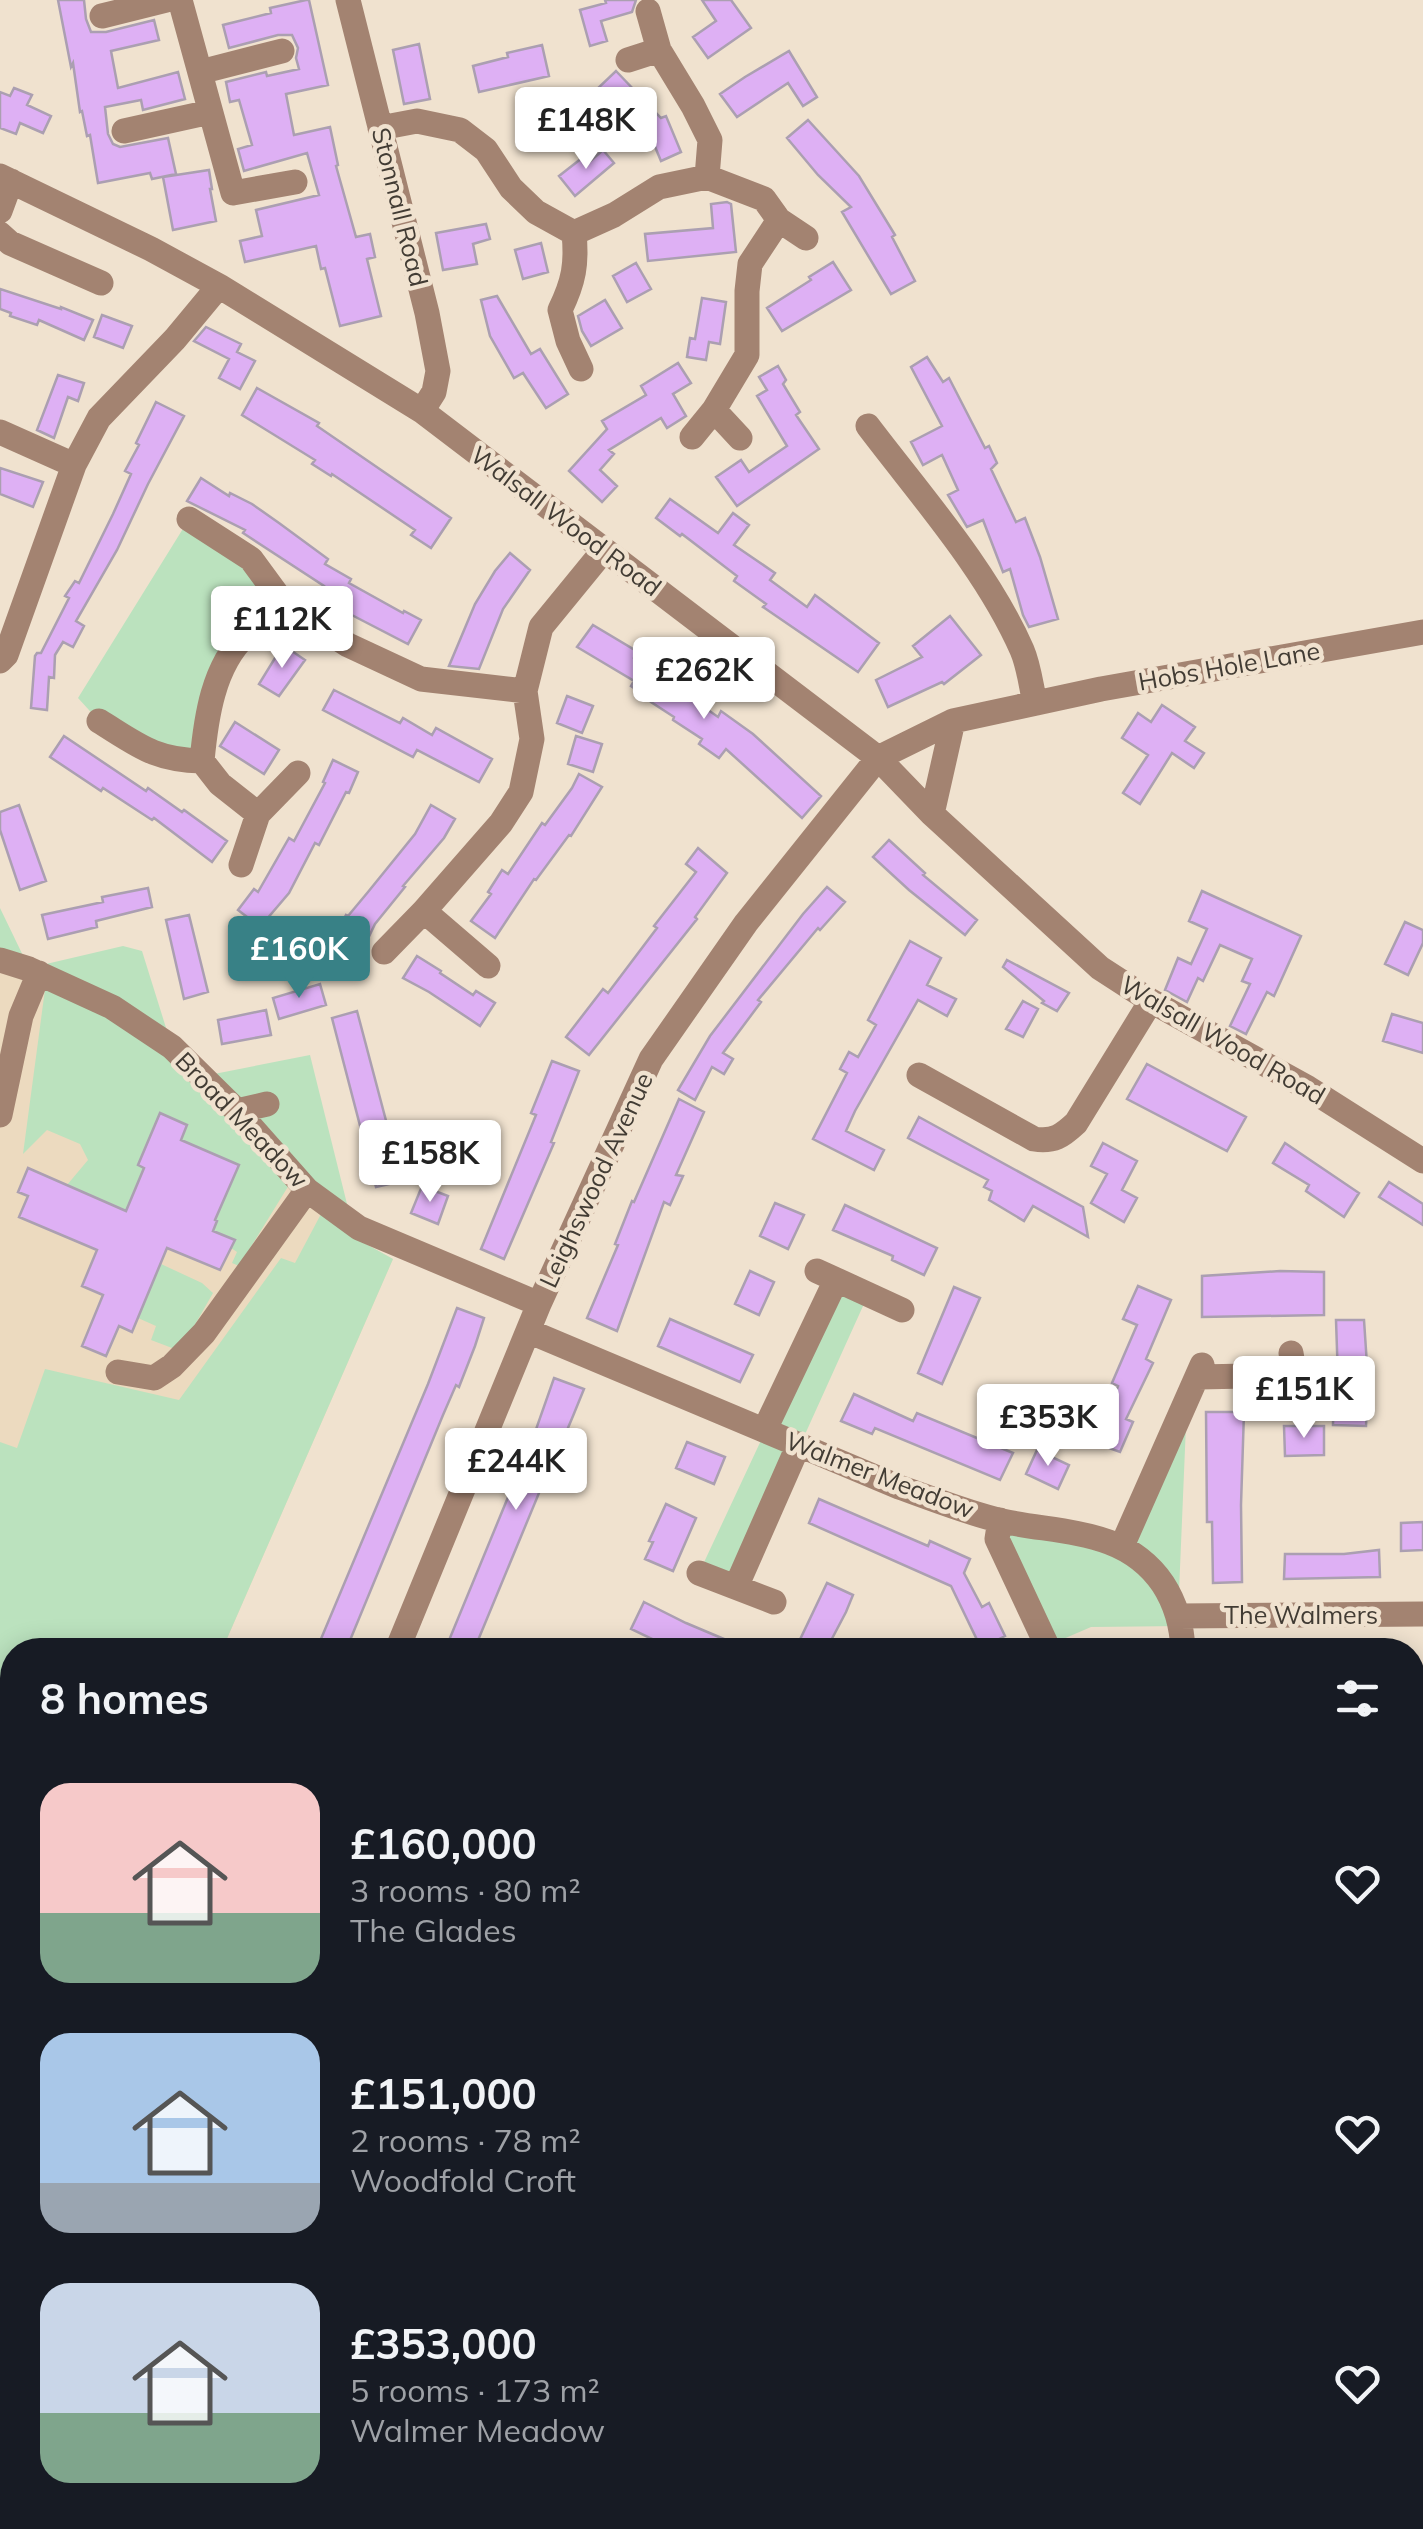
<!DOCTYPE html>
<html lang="en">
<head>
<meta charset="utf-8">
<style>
  :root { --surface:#171b24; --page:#242831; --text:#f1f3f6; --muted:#9ea1a6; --accent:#388186 }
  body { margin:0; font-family:Mulish,sans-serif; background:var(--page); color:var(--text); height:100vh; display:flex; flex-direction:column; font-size:38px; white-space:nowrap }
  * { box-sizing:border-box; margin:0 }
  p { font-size:32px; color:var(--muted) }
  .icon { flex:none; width:55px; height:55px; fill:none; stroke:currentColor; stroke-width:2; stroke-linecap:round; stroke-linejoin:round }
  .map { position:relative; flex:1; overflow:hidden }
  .drawer { position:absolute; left:0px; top:1638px; width:1425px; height:892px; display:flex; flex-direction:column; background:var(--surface); border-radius:40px 40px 0 0; box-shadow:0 5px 25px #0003 }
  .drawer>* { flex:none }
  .price { position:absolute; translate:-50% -85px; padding:0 22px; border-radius:10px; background:#fff; color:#222; font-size:32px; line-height:65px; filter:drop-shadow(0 2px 5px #0008) }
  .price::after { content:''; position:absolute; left:50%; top:60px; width:30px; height:22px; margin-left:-15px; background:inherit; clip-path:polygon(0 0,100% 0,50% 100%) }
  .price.active { background:var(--accent); color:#fff }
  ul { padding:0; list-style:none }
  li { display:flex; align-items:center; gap:30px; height:250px; padding:0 40px }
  li span { display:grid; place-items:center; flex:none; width:280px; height:200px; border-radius:30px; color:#555 }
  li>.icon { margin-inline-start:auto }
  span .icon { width:120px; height:120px; fill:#fffc; stroke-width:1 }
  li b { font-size:42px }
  h2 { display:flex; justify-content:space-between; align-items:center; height:120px; padding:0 40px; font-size:42px }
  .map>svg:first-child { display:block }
</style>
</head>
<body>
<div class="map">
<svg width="1423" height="2529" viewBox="0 0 1423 2529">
  <rect width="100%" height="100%" fill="#f0e2cf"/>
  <!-- built -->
  <path fill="#ecdabf" d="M0,967L20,972L357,1239L393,1259L222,1650H12V1813L0,1811Z
    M0,1860L12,1862V2403L0,2411Z"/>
  <!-- green -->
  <path fill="#bbe2be" d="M189,519L284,604L243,637L202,761L99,721L78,698Z
    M0,908L29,968L123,946L142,951L172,1047L0,960Z
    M46,982L166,1052L289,1185L239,1266L232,1263L237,1252L231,1248L234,1240L213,1231L217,1221L179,1205L181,1140L187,1124L160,1114L138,1165L144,1168L126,1211L67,1185L88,1160L80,1144L47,1130L23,1154Z
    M310,1055L349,1212L313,1188L209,1075Z
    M321,1214L357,1239L393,1259L222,1650H12V1813L0,1811V1442L17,1448L45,1369L179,1400L281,1258L295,1263Z
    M161,1264L202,1283L213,1293L180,1351L151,1340L156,1326L138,1318Z
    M836,1280L868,1295L736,1587L699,1573Z
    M1187,1401L1178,1616L1181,1626L1091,1627L1047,1646L1000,1521L1122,1546Z"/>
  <!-- building -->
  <path fill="#deb0f4" stroke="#ab9fb1" stroke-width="2.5" d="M58,0H84L86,19L91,32H106L154,20L159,40L111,51L118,88L178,72L185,99L143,110L141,100L105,107L108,134L113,144L120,147L168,138L176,174L152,179L150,173L98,183L90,135L87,136L82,111L80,112L73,63L71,67Z
    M306,0H309L328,85L286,94L294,135L330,127L338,165L336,166L356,237L370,234L375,257L367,259L381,316L340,326L325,268L321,269L316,246L245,262L240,241L262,236L256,210L319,195L307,153L244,171L238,149L252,145L239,100L230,102L226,82L266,72L267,76L299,69L296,58L298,48L292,35H278L229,48L223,25L271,13L270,8Z
    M605,0H636L632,12L601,21L607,41L590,46L580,10L606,3Z
    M702,0H731L751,28L708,58L693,37L716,21Z
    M419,44L430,99L404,104L393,50Z
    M542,45L549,76L479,92L473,66L508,57L507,53Z
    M789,51L817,97L803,106L788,83L737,117L720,94L745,77Z
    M616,71L661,118L666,116L681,152L661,161L640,111L627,124L596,90Z
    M14,88L32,95L27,105L51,116L43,133L20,123L16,134L0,128V92L10,96Z
    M808,120L859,176L895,235L892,237L915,281L891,294L842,212L851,207L818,175L787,138Z
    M603,150L614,163L575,196L559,176L582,158L587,164Z
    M209,170L212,189H210L216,221L173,230L163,177Z
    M727,202L731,204L736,252L648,261L645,234L713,228L711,204Z
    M486,224L490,239L473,244L477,264L443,270L436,233Z
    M541,243L548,272L523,279L515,250Z
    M833,262L851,290L782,331L767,308L811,280L809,277Z
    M636,263L651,289L627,302L613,276Z
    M0,289L61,309V307L93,320L84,340L39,320L37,325L10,316L11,313L0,309Z
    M497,296L531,354L540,349L568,394L546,408L523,373L514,378L490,336L481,300Z
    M702,298L726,302L720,344L709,342L706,360L687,357L690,338L695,339Z
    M605,300L622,328L591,346L582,331L578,316Z
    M102,315L132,326L123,348L94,337Z
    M206,327L241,344L237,352L255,361L240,389L219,378L229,359L194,341Z
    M927,357L943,382L949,378L985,448L989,446L997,463L991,469L1016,522L1025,518L1040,557L1058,619L1029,627L1023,615L1010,569L1003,572L983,520L967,527L948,495L958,490L942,455L923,465L911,442L942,426L911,367Z
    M678,363L691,383L673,394L686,416L667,428L661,418L609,450L614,454L600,470L617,486L602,502L569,471L607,429L602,421L646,395L641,386Z
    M778,366L786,380L783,384L800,412L796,415L819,449L737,506L716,477L741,460L749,472L787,446L757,396L767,390L759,377Z
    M58,375L84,383L78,401L68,397L54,438L37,430Z
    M257,388L319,423L317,426L451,518L431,548L411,535L415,530L332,474L331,476L312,464L315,460L242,415Z
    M156,402L184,416L148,484L117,550L76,621L84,626L73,647L63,642L55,655L54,678L49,677L47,710L31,708L35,656L37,653H41L69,598L65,596L75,581L79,583L113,514L131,474L125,471L139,445L136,443Z
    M0,468L43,482L33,507L0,494Z
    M201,478L229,496L230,493L252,504L279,523L328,559L325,564L351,579L349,583L403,613L404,611L421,620L408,644L344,611L345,608L320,593L324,586L243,533L245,530L187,501Z
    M670,499L718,533L733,513L749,525L734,545L775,573L770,580L807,607L815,595L879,643L858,672L763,607L766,604L734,581L737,576L682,534L680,536L656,518Z
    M510,553L530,570L503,609L479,669L449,666L475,604L495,571Z
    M950,616L981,655L944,684L942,682L888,707L876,680L922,657L913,646Z
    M593,625L638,652L634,658L718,717L721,711L753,734L821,796L802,818L726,749L719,758L699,744L702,739L673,720L674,717L651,702L652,700L631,686L634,681L577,647Z
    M283,645L305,660L279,696L259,684Z
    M334,690L400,723L403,718L432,735L436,728L492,759L479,782L417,750L413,757L323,710Z
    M567,696L593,706L582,733L557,723Z
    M1162,705L1195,727L1185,741L1204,753L1194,768L1172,753L1140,804L1123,793L1148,755L1122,738L1138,713L1151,722Z
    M235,722L279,750L264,774L220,746Z
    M64,736L146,791L148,788L182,812L184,810L227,841L212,862L154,818L152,820L103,788L101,791L50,757Z
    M576,736L602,744L593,772L568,764Z
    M333,760L358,772L349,793L346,792L319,845L315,843L289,893L260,927L238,910L254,889L258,892L289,838L294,841L325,783L323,782Z
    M579,774L602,787L571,836L569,835L536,880L534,879L495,938L471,921L491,894L488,892L502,870L508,874L542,823L545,825L572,788Z
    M19,805L46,881L20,890L0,830V812Z
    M431,805L455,819L444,838L403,886L405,887L375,924L362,951L359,950L346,979L320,967L346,915L348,916L368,892L415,834Z
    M889,840L925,873L923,875L977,920L965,935L909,890L873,857Z
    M698,848L727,873L695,917L697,919L589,1055L566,1037L603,989L608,993L657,928L654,926L696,872L686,864Z
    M827,887L845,902L820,930L818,928L758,1000L761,1002L723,1053L733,1059L724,1074L712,1067L695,1100L678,1090L710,1036L803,914Z
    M148,888L152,907L96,921L97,927L48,939L42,915L103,902L102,897Z
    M1202,891L1301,936L1274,996L1267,992L1246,1034L1230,1026L1250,984L1242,981L1252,959L1220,945L1203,981L1198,978L1187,1002L1165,990L1178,958L1191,964L1207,929L1189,921Z
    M189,915L208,992L184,999L166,920Z
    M1405,922L1423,930V943L1408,975L1385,964Z
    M910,941L941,958L927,985L956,999L947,1016L918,1000L855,1111L846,1131L884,1150L874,1170L813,1139L847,1073L840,1069L849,1052L858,1057L876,1025L868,1020Z
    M417,956L441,971L440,973L473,995L476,991L495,1003L480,1026L429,992L403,978Z
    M1007,960L1069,993L1057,1011L1042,1003L1044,1001L1003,967Z
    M320,984L326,1005L279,1019L273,998Z
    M1023,1001L1038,1009L1023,1037L1006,1029Z
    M266,1010L271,1035L222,1044L218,1020Z
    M357,1011L402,1181L376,1187L332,1018Z
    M1392,1014L1423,1023V1053L1383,1041Z
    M552,1061L579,1071L551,1142L554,1143L504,1259L481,1249L536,1115L531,1113Z
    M1147,1064L1246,1117L1227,1151L1127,1099Z
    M679,1099L704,1112L676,1175L683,1176L670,1205L664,1202L617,1331L587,1318L618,1245L615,1244L632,1201L634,1202Z
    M160,1113L187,1125L181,1140L239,1165L215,1220L217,1221L213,1231L235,1240L220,1270L167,1248L132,1332L119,1326L106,1356L82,1346L103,1295L82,1286L97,1250L19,1217L28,1196L18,1192L28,1168L126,1211L144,1168L138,1165Z
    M919,1117L1083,1207L1088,1237L1033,1206L1024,1221L989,1200L992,1191L984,1187L988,1180L908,1138Z
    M1103,1143L1137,1161L1122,1190L1137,1198L1124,1222L1091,1203L1107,1174L1091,1166Z
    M1285,1143L1359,1193L1344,1217L1306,1191L1309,1185L1273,1163Z
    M1389,1182L1423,1204V1225L1379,1197Z
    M422,1186L448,1196L438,1224L411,1213Z
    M775,1203L804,1215L788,1249L760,1236Z
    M845,1205L937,1248L924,1275L892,1260L893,1256L833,1230Z
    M750,1271L774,1282L759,1315L735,1304Z
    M1280,1271L1324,1272V1315L1202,1317V1276Z
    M1138,1286L1171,1300L1146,1359L1153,1363L1126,1419L1133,1422L1120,1452L1095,1443L1118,1386L1112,1383L1137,1325L1123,1319Z
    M954,1287L980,1298L942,1384L918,1373Z
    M457,1308L484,1318L475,1346L459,1387L456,1385L443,1415L346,1650H328L318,1646L428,1384Z
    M670,1319L753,1355L740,1382L658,1346Z
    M1336,1320H1364L1368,1380L1366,1426L1333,1425L1334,1379H1338Z
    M554,1378L584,1389L573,1416L565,1435H563L474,1650H445L518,1473L516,1472L530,1437L533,1438Z
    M854,1394L913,1421L917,1413L1013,1453L1000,1480L875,1428L872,1434L841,1421Z
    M1206,1412H1244L1241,1505L1242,1582L1213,1583L1212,1522H1207Z
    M1284,1426H1324V1455L1285,1456Z
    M687,1442L725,1457L714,1484L676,1468Z
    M1037,1450L1069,1465L1058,1489L1026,1474Z
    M819,1499L928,1546L930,1541L970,1559L964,1573L982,1607L989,1603L1005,1636L981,1648L951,1586L809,1523Z
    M666,1504L696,1518L673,1571L645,1559L653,1542L649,1541Z
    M1423,1522V1550L1401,1551V1523Z
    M1379,1550L1380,1577L1284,1579L1285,1554H1344Z
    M827,1583L853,1595L846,1612L826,1650H795Z
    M644,1602L686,1623L750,1650H675L631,1629Z"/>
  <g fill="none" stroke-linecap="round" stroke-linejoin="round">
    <!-- minor -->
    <path stroke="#a38371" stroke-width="25" d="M180,0L233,193L295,182
      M348,0L427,313L438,371L434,392L422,411
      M648,11L659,50L693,106L710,140L707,177
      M102,16L166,0
      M628,60L659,50
      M200,72L282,51
      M380,128L417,121L460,130L486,150L511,188L536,212L574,233L614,215L659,187L707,177L764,199L779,220L806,238
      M124,131L210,112
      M0,176L151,249L219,286L422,411L878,758L932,814L1100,968L1151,1001L1308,1088L1423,1161
      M0,211L11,181
      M574,233C577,264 574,281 560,310L568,341L581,369
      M0,234L10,243L101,283
      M714,410L740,438
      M868,426C921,496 987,570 1022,650C1029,666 1031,686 1035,703
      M0,432L74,465
      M692,437L714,410L747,355V291L750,264L779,220
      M189,519L251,559L284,604L348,645L421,679L525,691
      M0,661L6,655L74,465L99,418L175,339L219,286
      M99,721C138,745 154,760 202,761
      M258,814L220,784L202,761C206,718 213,666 246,635C257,624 271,614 284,604
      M932,814L953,721
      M241,865L258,814L298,773
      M424,911L488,966
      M384,952L424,911L501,823L521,792L532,739L525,691L541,627L604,550
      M0,960L29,969L112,1007L172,1047L237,1111L307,1190L359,1228L539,1304
      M919,1075L1034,1139C1054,1142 1062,1136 1076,1123L1151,1001
      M237,1111L267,1104
      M0,1115L21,1016L39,973
      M817,1271L902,1310
      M528,1331L899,1487C933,1499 967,1513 1002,1521C1061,1534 1125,1528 1163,1584C1176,1604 1182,1626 1183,1650
      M1291,1353L1298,1395
      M118,1372L154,1378L172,1366L204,1333L307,1190
      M1198,1377L1293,1375
      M765,1429L836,1280
      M1000,1520L997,1539L1049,1650
      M1122,1546L1202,1365
      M699,1573L774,1602
      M736,1587L799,1444
      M1178,1616L1423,1614
      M397,1650L539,1304L651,1059L746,923L878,758L953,721L1101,689L1423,632
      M1412,1842H1423
      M1412,1911H1423
      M0,1972L12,1882
      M0,2328L12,2344
      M346,2518L353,2529
      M686,2518L692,2529
      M1181,2518L1184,2529
      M0,2524L12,2516
      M282,2529L303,2518
      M578,2529L597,2518"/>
    <!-- major -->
    <path stroke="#68330c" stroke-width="25" d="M0,1844L12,1846
      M1412,1877H1423"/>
  </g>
  <g text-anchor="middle" stroke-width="9" stroke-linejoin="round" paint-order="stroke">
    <!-- street labels -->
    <g font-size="25" fill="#423c34" stroke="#f0e2cf">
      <text transform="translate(400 207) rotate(76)" y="9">Stonnall Road</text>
      <text transform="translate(566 521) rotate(37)" y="9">Walsall Wood Road</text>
      <text transform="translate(1229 666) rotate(-10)" y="9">Hobs Hole Lane</text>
      <text transform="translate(1223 1040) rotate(30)" y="9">Walsall Wood Road</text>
      <text transform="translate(242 1120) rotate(46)" y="9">Broad Meadow</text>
      <text transform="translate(596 1180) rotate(-65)" y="9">Leighswood Avenue</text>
      <text transform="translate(880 1475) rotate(21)" y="9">Walmer Meadow</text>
      <text x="1301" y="1624">The Walmers</text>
    </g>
  </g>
</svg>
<b class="price" style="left:586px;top:172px">£148K</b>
<b class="price" style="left:282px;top:671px">£112K</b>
<b class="price" style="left:704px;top:722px">£262K</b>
<b class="price active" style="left:299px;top:1001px">£160K</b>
<b class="price" style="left:430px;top:1205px">£158K</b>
<b class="price" style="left:1304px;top:1441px">£151K</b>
<b class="price" style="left:1048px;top:1469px">£353K</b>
<b class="price" style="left:516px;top:1513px">£244K</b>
<section class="drawer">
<h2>8 homes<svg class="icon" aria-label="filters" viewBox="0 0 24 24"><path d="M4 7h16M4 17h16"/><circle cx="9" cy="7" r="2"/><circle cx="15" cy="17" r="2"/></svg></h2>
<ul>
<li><span style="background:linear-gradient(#f6c9c9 65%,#7fa58c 0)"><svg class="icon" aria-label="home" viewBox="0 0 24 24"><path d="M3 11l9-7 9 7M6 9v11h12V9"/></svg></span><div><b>£160,000</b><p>3 rooms · 80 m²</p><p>The Glades</p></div><svg class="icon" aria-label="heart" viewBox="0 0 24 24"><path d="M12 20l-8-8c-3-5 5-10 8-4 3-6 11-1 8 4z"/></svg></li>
<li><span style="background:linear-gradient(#a9c7e8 75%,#9aa5b1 0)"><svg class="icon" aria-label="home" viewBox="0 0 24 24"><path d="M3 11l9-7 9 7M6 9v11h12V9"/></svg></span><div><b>£151,000</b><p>2 rooms · 78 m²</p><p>Woodfold Croft</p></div><svg class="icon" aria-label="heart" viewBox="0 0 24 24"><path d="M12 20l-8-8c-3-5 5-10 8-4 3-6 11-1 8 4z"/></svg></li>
<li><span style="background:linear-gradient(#c9d6e8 65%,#7fa58c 0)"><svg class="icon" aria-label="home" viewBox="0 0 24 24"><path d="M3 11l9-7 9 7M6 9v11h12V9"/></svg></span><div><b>£353,000</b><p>5 rooms · 173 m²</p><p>Walmer Meadow</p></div><svg class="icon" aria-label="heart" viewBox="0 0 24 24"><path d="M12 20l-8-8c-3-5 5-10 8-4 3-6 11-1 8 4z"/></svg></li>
</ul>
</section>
</div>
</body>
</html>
